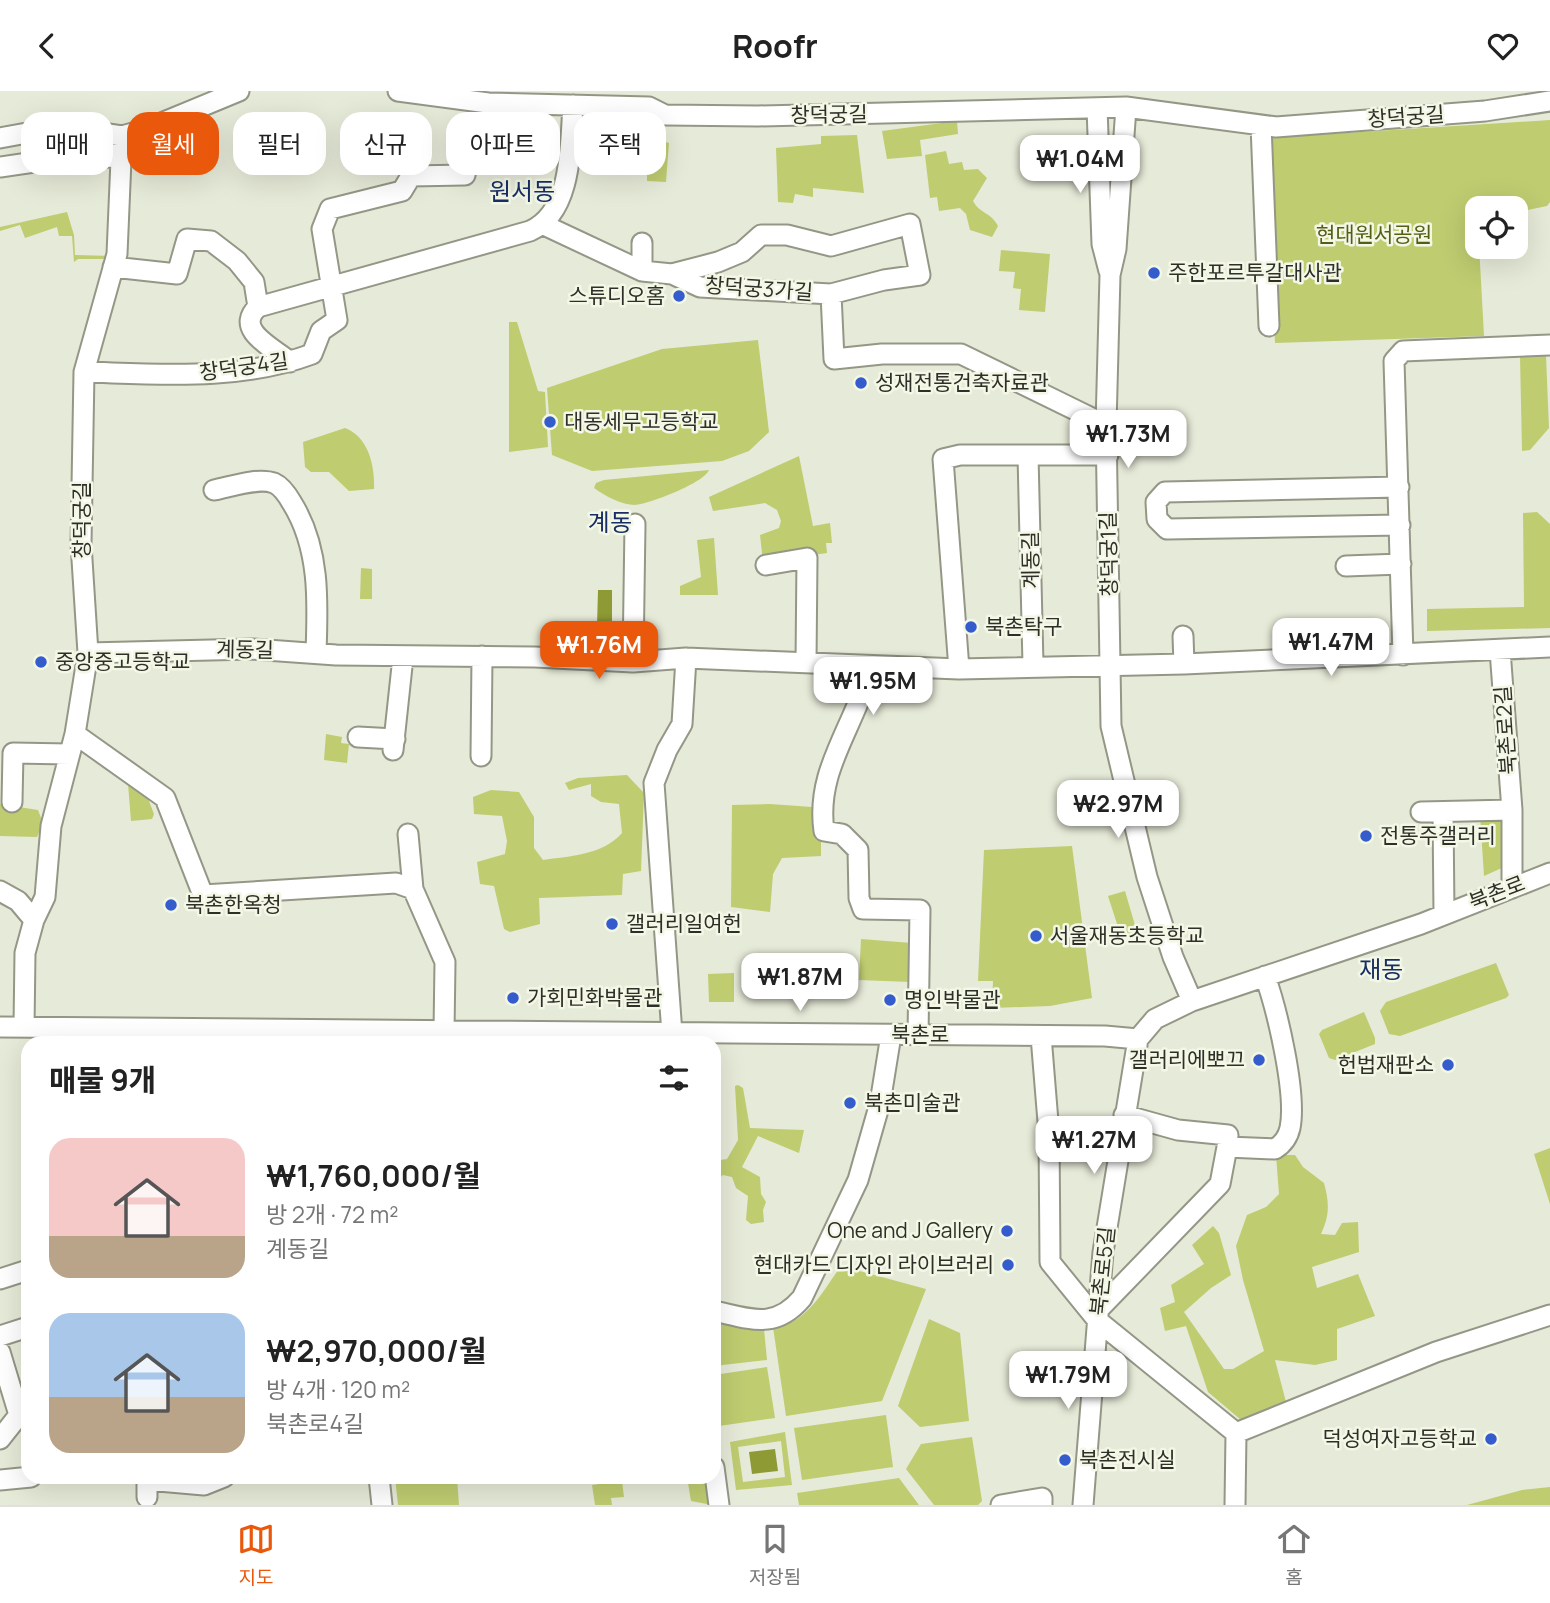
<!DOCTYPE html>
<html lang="ko">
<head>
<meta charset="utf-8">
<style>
  :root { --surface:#fff; --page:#f2f2f2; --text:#222; --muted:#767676; --line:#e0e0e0; --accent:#ea580c }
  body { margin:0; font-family:Manrope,"Noto Sans KR",sans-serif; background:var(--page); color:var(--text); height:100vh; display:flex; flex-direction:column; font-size:26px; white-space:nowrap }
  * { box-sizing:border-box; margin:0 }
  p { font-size:23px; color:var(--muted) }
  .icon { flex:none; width:38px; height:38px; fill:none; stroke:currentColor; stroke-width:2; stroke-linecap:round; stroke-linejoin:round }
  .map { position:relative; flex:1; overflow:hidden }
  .side { position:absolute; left:21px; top:945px; width:700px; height:448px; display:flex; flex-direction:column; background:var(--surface); border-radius:21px; box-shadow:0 7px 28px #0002 }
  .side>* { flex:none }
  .hud { position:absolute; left:21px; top:21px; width:700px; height:63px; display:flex; gap:14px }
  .fabs { position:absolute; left:1465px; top:105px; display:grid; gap:14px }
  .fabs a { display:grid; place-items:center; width:63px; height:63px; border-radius:14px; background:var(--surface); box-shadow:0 7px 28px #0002; font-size:35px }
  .price { position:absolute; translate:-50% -60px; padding:0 16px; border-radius:14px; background:#fff; color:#222; font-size:23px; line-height:46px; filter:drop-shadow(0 2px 4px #0008) }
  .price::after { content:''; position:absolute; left:50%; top:42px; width:21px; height:16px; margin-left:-10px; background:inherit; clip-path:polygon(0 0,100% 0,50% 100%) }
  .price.current { background:var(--accent); color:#fff }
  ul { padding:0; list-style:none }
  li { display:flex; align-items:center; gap:21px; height:175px; padding:0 28px }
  li span { display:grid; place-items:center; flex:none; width:196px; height:140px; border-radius:21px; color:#555 }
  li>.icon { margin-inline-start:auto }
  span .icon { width:84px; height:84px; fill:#fffc; stroke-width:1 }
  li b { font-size:30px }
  h2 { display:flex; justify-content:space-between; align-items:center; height:84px; padding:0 28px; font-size:30px }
  .chip { padding:0 24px; border-radius:21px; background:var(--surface); box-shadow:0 7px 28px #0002; font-size:24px; line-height:63px }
  .chip.current { background:var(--accent); color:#fff }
  header { display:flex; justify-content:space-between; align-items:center; height:91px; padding:0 28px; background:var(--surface); font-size:32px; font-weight:700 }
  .menu { display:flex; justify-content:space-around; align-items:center; height:98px; border-top:2px solid var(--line); background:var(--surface); font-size:19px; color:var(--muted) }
  .menu a { display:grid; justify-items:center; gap:4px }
  .menu .current { color:var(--accent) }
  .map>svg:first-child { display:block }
</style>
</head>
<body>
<header><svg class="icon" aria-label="back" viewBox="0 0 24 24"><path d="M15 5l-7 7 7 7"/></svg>Roofr<svg class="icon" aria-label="heart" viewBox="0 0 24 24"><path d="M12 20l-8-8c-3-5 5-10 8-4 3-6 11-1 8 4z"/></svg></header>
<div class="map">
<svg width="1550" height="1414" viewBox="0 0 1550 1414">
  <rect width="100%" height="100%" fill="#e6ead8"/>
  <!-- green -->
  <path fill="#bfcc70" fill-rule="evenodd" d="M1550,29V111L1547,115L1518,121L1516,130V117H1481V113L1477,117L1484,245L1275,252L1267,47Z
    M957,30L958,43L920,49L922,65L887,68L882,40Z
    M615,43L642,44L669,52L666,91L647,90V73L631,72L629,63L614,61Z
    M857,44L864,102L813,97V106L795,103L793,112L778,111L776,57L821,53V45Z
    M946,60L949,73L962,71L964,79L978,78L987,87L973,110C979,122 992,122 998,135L992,146L970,139L966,123L960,117L939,120L937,106L930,107L925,64Z
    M67,121L74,144L75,164L113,165L112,168H78L74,171L72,145H59L57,136L25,147L20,134L0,140V136Z
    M1001,159L1050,163L1045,221L1019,219L1021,198L1013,197L1015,181L999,180Z
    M509,231H517L538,300L545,301L548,356L509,361Z
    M758,249L769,341L749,360L722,370L592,380L552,364L547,297L662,258Z
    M1520,265H1546L1549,337L1530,359L1522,360Z
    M345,337C369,346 375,376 374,398L349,400L329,381H311L305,376L303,351Z
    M799,365L813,435L830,432L832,452H826L827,462L763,471L760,444L779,437L781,430L777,419L765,412L713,420L709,406Z
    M709,379C704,392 649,413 635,414C622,414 605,405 594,397L596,392L604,389Z
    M1537,421L1550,433V537L1427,540V518L1524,516L1523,422Z
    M714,447L718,504H680V495L701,486L697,449Z
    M361,477L372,478V508H360Z
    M326,643L342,646L341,652L349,653L347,672L324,669Z
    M627,684L644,702L641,780L623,783L622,804L539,807L540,833L510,841L504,838L494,795L480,793L477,771L505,763L507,750L502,725L474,723L473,706L491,699L519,701L534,726V757L543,769C570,765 603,764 622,742L619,713L601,711L591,705V693L569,699L565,692L578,687Z
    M128,693L144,697L154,723L152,728L131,730Z
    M0,713L38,719L43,732L37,746L0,745Z
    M770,713L812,716L815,746L821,747V765L782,767L773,783L770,821L731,816L732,714Z
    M1480,724H1502L1504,776L1484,785Z
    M1072,755L1092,907L1050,915L992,917L993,890H978L984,759Z
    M1125,800L1137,841L1127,845L1119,839L1108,805Z
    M861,848L912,852L910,891L859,889Z
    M1496,872L1509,904L1506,907L1400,945L1389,943L1380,920L1386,911Z
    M734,882V911H709L708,883Z
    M1364,921L1375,947V953L1335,969L1329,967L1319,943L1322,939Z
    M738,994L743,997L750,1037L804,1039L799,1062L758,1045L742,1076L760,1086L761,1103L766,1111L763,1119L764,1131L751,1133L746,1129L748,1105L736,1097L732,1086L723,1084L714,1092V1070L727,1068L738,1049L735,995Z
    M1550,1057V1113L1534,1063Z
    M1276,1064H1295L1303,1076L1324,1092C1330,1114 1329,1125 1321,1143L1335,1144L1342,1132L1358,1131L1359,1161L1312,1176L1317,1197L1358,1183L1375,1225L1337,1238V1269L1315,1274L1275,1269L1286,1311L1241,1329L1208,1301L1186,1235L1165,1240L1160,1217L1175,1211L1171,1194L1204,1173L1192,1154L1213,1135L1219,1142L1231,1184L1211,1197L1184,1221L1224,1278H1233L1264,1260L1243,1189L1236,1155L1247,1124L1266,1116L1279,1103Z
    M841,1175L926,1198L882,1310L786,1325L773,1236C806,1235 824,1198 841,1175Z
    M714,1225L764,1238L767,1269L714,1275Z
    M929,1228L960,1242L969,1330L920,1336L898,1315Z
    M767,1276L775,1327L719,1335L714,1284Z
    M886,1324L893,1376L802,1389L794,1337Z
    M785,1341L792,1394L736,1399L730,1351ZM781,1350L785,1386L743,1391L738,1356Z
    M972,1346L982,1410L978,1414H934L906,1378L921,1353Z
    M395,1386H457L459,1414H398Z
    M687,1386H708L712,1414L691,1410Z
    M899,1387L919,1414H799L797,1402Z
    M622,1390L624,1406L611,1407L612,1414H595L592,1394Z
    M1550,1396V1414H1467L1522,1399Z"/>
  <!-- water -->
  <path fill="#8e9a34" d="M598,499H612V535H597Z
    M775,1358L778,1380L752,1383L749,1361Z"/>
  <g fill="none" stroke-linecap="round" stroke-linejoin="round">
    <defs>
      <path id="minor" d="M398,0L488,12L649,16L665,24L758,25L1126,16L1276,36L1485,20L1550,10
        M1126,16L1116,158L1110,184L1106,334L1111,635L1147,786L1173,866L1192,910
        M1097,17L1102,153L1109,180
        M1261,34L1269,235
        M0,47L60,36L122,45
        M0,76L82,64L119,67
        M544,134L642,180L672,183L700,196L831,203L884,189L920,184L910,133L831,155L787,144H761L742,161L718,171L672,183
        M113,176L177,183L187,148L211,150L237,170L254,191L258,216L530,140C573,121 570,54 573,14
        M642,180V152
        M831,203L834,268L882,263H961L1106,334
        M258,216C233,239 274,257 290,271
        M84,281C159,283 240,290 312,263L321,240L337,229L322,138L330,118L402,100L411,85L465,84L470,61L480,58L488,12
        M1028,364L1033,574
        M1399,396L1165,401L1156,411L1157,428L1167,438L1400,434
        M214,399C230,396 258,386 274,392C281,395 288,405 292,412C320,457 318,510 316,561
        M766,474L807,467L806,571
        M1346,475L1401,473
        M1183,545L1184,573
        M1500,559L1512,719V797
        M88,562L252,558L336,564L535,566L633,571L686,567L959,578L1184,573L1550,556
        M1403,564L1394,270L1403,260L1550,254
        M633,571L635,433
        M865,575C863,587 862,601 858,612C840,656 817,691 824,740L842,743L858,759L859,807L863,818L920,819L918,944
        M959,578L943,368L960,364H1108
        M75,643L165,707L203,804L396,792L413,798L445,871L444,941
        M358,646L395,648
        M393,659L403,566
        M481,665L482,565
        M12,711L13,662L69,663
        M1421,721L1512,719
        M1443,722L1444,823
        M408,743L413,798
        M0,800L18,810L34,829
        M0,936L1105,945L1138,948L1155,928L1192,910L1421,833L1550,782
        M24,936L25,862L34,829L45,806L51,735L75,643L88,562L81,453L84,281L117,163L122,45L147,38L239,0
        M672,943L654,692L667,659L682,633L686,567
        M1041,945L1049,1043L1050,1171L1098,1230L1236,1342
        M1124,1024L1178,1039L1228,1044L1227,1056
        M0,1188L28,1179
        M1101,1216L1220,1093L1227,1056L1275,1058C1283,1053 1288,1046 1290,1037C1297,1002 1277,919 1265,885
        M714,1220C751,1228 775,1239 802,1207L858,1089L880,1012L891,944
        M0,1245L28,1236
        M0,1261L19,1324L0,1348
        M1236,1342L1436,1261L1550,1224
        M714,1376L719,1414
        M379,1386L382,1414
        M0,1389L31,1386
        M147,1406V1389L204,1394L224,1386
        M1001,1414L1042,1407V1414
        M1083,1414L1103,1161L1138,948
        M1235,1414L1236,1342"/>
    </defs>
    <!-- minor casing -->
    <use href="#minor" stroke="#949786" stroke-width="23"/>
    <!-- minor -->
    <use href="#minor" stroke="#fff" stroke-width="19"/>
  </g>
  <!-- markers -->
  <g fill="#345ccc" stroke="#f3f7e5" stroke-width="2.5">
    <circle cx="1154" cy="182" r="7"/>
    <circle cx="679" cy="205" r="7"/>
    <circle cx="861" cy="292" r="7"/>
    <circle cx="550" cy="331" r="7"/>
    <circle cx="971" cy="536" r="7"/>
    <circle cx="41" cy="571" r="7"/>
    <circle cx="1366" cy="745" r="7"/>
    <circle cx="171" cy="814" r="7"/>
    <circle cx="612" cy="833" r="7"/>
    <circle cx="1036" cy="845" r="7"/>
    <circle cx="513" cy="907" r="7"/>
    <circle cx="890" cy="909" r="7"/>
    <circle cx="1259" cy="969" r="7"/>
    <circle cx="1448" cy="974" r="7"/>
    <circle cx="850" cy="1012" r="7"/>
    <circle cx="1007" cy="1140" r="7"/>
    <circle cx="1008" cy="1174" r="7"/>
    <circle cx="1491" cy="1348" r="7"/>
    <circle cx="1065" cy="1369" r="7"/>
  </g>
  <g text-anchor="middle" stroke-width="5" stroke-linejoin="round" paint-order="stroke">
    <!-- street labels -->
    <g font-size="21" fill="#2e2f28" stroke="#f3f7e5">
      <text transform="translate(829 24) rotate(-1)" y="7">창덕궁길</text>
      <text transform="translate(1406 26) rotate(-4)" y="7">창덕궁길</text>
      <text transform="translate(759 198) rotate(4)" y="7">창덕궁3가길</text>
      <text transform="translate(244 276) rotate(-8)" y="7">창덕궁4길</text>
      <text transform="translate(82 429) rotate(-90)" y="7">창덕궁길</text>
      <text transform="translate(1109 463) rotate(-91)" y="7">창덕궁1길</text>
      <text transform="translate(1031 469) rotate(-91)" y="7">계동길</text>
      <text transform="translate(245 559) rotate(1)" y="7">계동길</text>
      <text transform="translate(1506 639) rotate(-94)" y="7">북촌로2길</text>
      <text transform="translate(1497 802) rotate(-21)" y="7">북촌로</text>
      <text x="920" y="951">북촌로</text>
      <text transform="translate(1103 1180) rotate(-84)" y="7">북촌로5길</text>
    </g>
    <!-- park labels -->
    <g font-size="21" fill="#565e16" stroke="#f3f7e5">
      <text x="1374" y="151">현대원서공원</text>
    </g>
    <!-- poi labels -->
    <g font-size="21" fill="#2e2f28" stroke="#f3f7e5" text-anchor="start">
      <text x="1168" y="189">주한포르투갈대사관</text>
      <text x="665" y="212" text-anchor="end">스튜디오홈</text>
      <text x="875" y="299">성재전통건축자료관</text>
      <text x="564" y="338">대동세무고등학교</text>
      <text x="985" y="543">북촌탁구</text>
      <text x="55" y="578">중앙중고등학교</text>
      <text x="1380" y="752">전통주갤러리</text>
      <text x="185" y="821">북촌한옥청</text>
      <text x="626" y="840">갤러리일여헌</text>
      <text x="1050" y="852">서울재동초등학교</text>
      <text x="527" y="914">가회민화박물관</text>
      <text x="904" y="916">명인박물관</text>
      <text x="1245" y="976" text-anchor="end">갤러리에뽀끄</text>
      <text x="1434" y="981" text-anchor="end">헌법재판소</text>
      <text x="864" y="1019">북촌미술관</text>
      <text x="993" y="1147" text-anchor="end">One and J Gallery</text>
      <text x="994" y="1181" text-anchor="end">현대카드 디자인 라이브러리</text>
      <text x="1477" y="1355" text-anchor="end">덕성여자고등학교</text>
      <text x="1079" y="1376">북촌전시실</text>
    </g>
    <!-- quarter labels -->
    <g font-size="24" fill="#192e64" stroke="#f3f7e5">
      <text x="522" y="109">원서동</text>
      <text x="610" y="440">계동</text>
      <text x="1381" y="887">재동</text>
    </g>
  </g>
</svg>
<div class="fabs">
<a><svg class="icon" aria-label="locate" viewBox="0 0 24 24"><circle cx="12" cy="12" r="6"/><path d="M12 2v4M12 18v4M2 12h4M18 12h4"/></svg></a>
</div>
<b class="price" style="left:1080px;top:104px">₩1.04M</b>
<b class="price" style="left:1128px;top:379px">₩1.73M</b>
<b class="price" style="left:1331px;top:587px">₩1.47M</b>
<b class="price current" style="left:599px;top:590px">₩1.76M</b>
<b class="price" style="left:873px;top:626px">₩1.95M</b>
<b class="price" style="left:1118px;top:749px">₩2.97M</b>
<b class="price" style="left:800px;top:922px">₩1.87M</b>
<b class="price" style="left:1094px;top:1085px">₩1.27M</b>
<b class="price" style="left:1068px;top:1320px">₩1.79M</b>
<div class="hud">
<a class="chip">매매</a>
<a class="chip current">월세</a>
<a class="chip">필터</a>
<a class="chip">신규</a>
<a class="chip">아파트</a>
<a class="chip">주택</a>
</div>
<section class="side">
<h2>매물 9개<svg class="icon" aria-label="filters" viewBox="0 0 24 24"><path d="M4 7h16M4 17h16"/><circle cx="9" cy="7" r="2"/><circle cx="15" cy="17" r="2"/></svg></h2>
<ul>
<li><span style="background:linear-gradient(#f6c9c9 70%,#b9a48a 0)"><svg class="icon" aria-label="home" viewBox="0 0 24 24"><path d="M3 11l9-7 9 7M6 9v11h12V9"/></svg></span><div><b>₩1,760,000/월</b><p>방 2개 · 72 m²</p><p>계동길</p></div></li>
<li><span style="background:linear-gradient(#a9c7e8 60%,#b9a48a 0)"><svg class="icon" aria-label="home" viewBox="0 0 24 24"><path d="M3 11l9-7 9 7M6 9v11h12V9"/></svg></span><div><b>₩2,970,000/월</b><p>방 4개 · 120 m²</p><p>북촌로4길</p></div></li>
</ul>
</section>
</div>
<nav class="menu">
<a class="current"><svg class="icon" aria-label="map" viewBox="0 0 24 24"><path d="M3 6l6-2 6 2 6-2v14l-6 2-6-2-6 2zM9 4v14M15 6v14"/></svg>지도</a>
<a><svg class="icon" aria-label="saved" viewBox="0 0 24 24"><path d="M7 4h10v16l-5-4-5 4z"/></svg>저장됨</a>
<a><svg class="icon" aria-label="home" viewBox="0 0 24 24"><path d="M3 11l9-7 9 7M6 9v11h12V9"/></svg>홈</a>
</nav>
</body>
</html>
